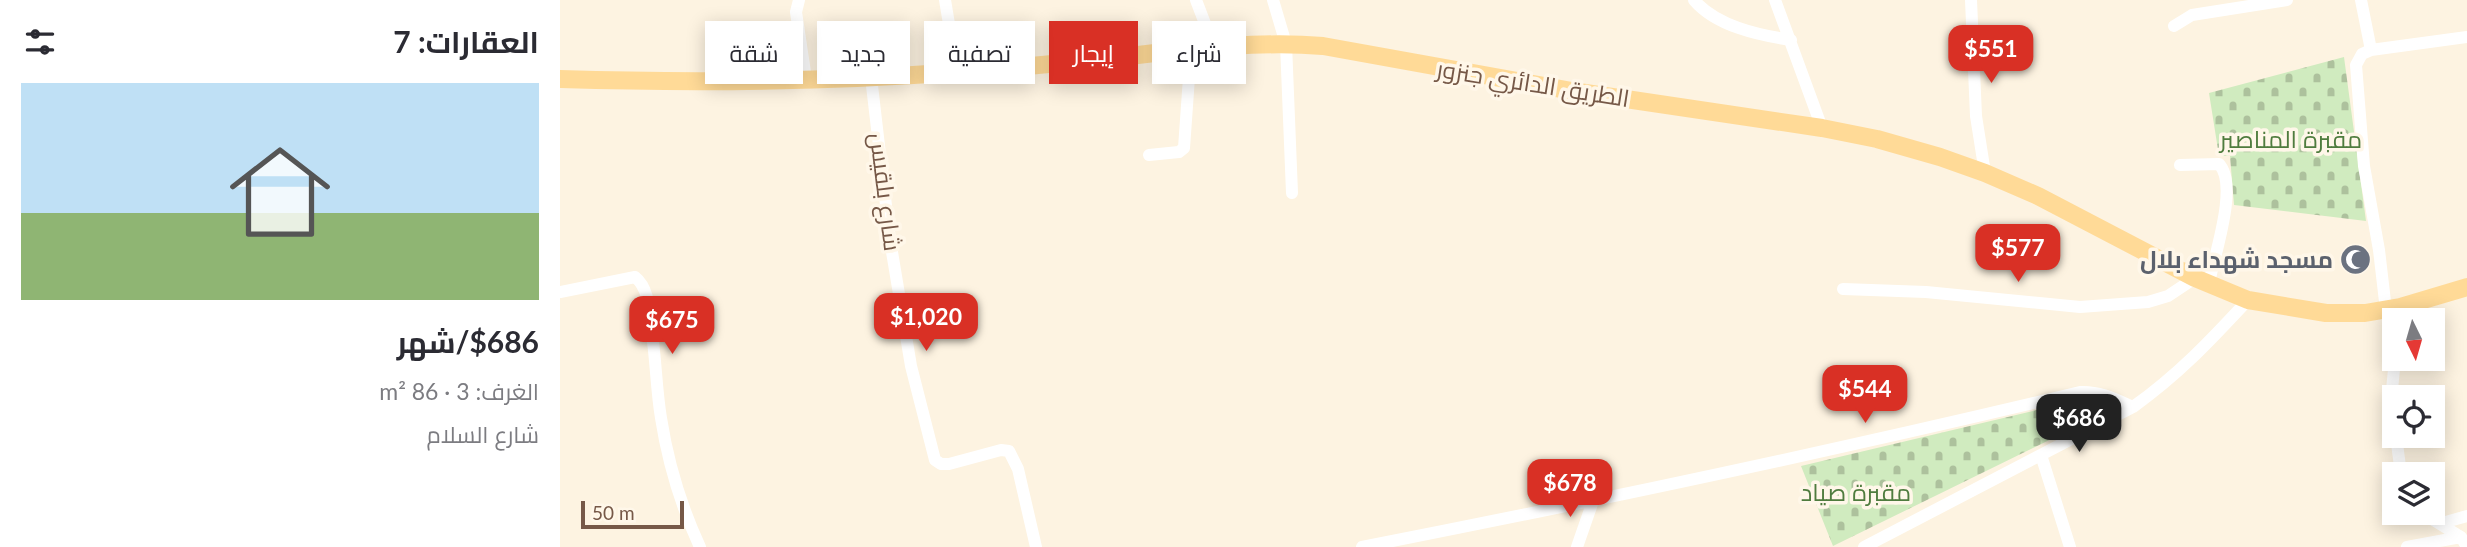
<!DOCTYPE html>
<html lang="ar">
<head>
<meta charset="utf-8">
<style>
  :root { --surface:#fff; --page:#f7f7f7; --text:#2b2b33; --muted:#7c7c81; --line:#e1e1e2; --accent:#d93025 }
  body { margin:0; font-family:Lato,Cairo,sans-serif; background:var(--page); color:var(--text); direction:rtl; height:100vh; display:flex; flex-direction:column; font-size:26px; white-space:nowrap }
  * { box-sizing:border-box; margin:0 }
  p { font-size:23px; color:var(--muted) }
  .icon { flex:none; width:38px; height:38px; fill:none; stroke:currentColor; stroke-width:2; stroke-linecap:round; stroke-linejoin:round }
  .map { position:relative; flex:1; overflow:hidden; direction:ltr }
  .sheet { display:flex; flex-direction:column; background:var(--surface); width:560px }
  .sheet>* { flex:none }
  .guide { position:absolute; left:21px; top:21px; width:665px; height:63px; direction:rtl; display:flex; gap:14px }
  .needle { width:46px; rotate:175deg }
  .buttons { position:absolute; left:1822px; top:308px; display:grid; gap:14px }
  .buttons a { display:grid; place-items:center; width:63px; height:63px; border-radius:0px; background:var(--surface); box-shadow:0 4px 18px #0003; font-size:35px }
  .scale { position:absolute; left:21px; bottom:18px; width:103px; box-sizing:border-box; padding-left:7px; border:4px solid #765847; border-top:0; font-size:19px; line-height:24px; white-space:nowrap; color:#765847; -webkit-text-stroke:5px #fff7e9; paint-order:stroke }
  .price { position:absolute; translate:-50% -60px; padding:0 16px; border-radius:14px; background:var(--accent); color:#fff; font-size:23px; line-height:46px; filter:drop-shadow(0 2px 4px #0008) }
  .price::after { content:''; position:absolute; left:50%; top:42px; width:21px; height:16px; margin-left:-10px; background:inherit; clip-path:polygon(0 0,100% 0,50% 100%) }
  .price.on { background:#222; color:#fff }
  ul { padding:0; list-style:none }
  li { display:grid; align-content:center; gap:14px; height:371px; padding:0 21px }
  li+li { border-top:2px solid var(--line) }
  li span { display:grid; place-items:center; height:217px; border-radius:0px; color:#555 }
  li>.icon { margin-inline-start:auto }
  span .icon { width:126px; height:126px; fill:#fffc; stroke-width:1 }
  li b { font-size:30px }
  h2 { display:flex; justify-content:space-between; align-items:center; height:84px; padding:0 21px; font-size:30px }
  .pill { padding:0 24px; border-radius:0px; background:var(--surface); box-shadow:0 4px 18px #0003; font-size:24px; line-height:63px }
  .pill.on { background:var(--accent); color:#fff }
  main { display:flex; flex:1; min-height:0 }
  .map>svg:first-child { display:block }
</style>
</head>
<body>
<main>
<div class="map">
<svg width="1907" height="547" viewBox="0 0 1907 547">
  <defs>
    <pattern id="cemetery-stones" width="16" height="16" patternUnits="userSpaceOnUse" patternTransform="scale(1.75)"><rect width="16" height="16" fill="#d0ebbf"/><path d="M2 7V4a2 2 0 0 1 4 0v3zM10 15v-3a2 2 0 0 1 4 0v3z" fill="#adc19d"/></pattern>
  </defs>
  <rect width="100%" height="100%" fill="#fdf3e1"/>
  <!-- cemetery -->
  <path fill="url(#cemetery-stones)" d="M1784,57L1806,221L1674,205L1670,156H1659L1649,93Z
    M1523,399L1520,425L1273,546L1241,466Z"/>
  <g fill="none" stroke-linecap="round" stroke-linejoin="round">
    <!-- minor -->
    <path stroke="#fff" stroke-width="12" d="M239,0L236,12L246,79
      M385,0L397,72
      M636,0L654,47
      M713,0L726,44L732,193
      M1134,0C1156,26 1198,35 1231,40
      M1215,0L1262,128
      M1411,0L1416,116L1425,173
      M1801,0L1811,50
      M1614,26L1632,15L1727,0
      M311,77L330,240L351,366L375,460L381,464H389L441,450L449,451L458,469L476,547
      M589,155L619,152L624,148L631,49
      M1620,165L1659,164C1679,185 1654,256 1649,283
      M1283,289L1366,292L1520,307L1588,302L1608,296L1635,278
      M0,292L75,277C89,288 89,310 91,327C96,357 96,388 101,418C108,463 121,506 140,547
      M1826,310L1819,250L1804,166L1796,65L1802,54L1811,50L1907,37
      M1834,414L1832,390L1835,359
      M1836,436L1841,474
      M1481,455L1510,547
      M1862,513L1901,537L1907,547
      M1882,523L1907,516
      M802,547C1042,500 1282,449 1520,392C1540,391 1555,399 1573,407
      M1017,547L1033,501
      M1304,547L1573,407C1619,374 1650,341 1688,300
      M1847,547L1901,537"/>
    <!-- primary -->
    <path stroke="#ffda97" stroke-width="18" d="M0,79C132,83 266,82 398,72C458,68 518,61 578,55C639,48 701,41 763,46L1012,91L1262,128L1317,139L1380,157L1425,173L1478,196L1635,278L1688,300L1766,313H1805L1840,307L1907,287"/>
  </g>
  <!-- icons -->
  <defs>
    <symbol id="mosque-disc" viewBox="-11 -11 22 22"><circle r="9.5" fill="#6b7280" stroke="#fff7e9"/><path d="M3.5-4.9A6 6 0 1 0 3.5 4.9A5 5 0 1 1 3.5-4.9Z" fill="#fff"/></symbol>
  </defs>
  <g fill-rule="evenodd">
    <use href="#mosque-disc" x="1778" y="242" width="35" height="35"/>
  </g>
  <g text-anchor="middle" stroke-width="7" stroke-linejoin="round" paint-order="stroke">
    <!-- street labels -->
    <g font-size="24" fill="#765847" stroke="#fff7e9">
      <text transform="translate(973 84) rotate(9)" y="8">الطريق الدائري جنزور</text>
      <text transform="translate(325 192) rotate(83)" y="8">شارع بلقيس</text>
    </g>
    <!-- park labels -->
    <g font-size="24" fill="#4f7c3e" stroke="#fff7e9">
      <text x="1731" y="148">مقبرة المناصير</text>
      <text x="1296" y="501">مقبرة صياد</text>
    </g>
    <!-- worship labels -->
    <g font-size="24" font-weight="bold" fill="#5b616d" stroke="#fff7e9" text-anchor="end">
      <text x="1773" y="268">مسجد شهداء بلال</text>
    </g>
  </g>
</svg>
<div class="buttons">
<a><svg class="needle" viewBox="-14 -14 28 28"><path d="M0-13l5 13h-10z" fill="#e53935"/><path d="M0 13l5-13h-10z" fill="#7c7c81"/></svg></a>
<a><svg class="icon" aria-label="locate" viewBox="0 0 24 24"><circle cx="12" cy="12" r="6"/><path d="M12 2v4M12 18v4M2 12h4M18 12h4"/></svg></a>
<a><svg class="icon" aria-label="layers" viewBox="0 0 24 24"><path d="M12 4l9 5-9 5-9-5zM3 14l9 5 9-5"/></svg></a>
</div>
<div class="scale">50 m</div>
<b class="price" style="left:1431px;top:85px">$551</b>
<b class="price" style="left:1458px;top:284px">$577</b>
<b class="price" style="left:366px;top:353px">$1,020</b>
<b class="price" style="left:112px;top:356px">$675</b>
<b class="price" style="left:1305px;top:425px">$544</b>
<b class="price on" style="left:1519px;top:454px">$686</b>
<b class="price" style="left:1010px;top:519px">$678</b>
<div class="guide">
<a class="pill">شراء</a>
<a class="pill on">إيجار</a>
<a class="pill">تصفية</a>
<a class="pill">جديد</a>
<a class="pill">شقة</a>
</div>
</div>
<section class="sheet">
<h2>العقارات: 7<svg class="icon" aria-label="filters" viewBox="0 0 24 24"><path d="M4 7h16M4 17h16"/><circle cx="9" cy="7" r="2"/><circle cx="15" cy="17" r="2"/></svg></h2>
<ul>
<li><span style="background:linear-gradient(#bfe0f5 60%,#8fb573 0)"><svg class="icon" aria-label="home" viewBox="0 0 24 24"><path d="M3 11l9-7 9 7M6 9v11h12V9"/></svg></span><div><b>$686/شهر</b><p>الغرف: 3 · 86 m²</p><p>شارع السلام</p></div></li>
</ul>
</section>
</main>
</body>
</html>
